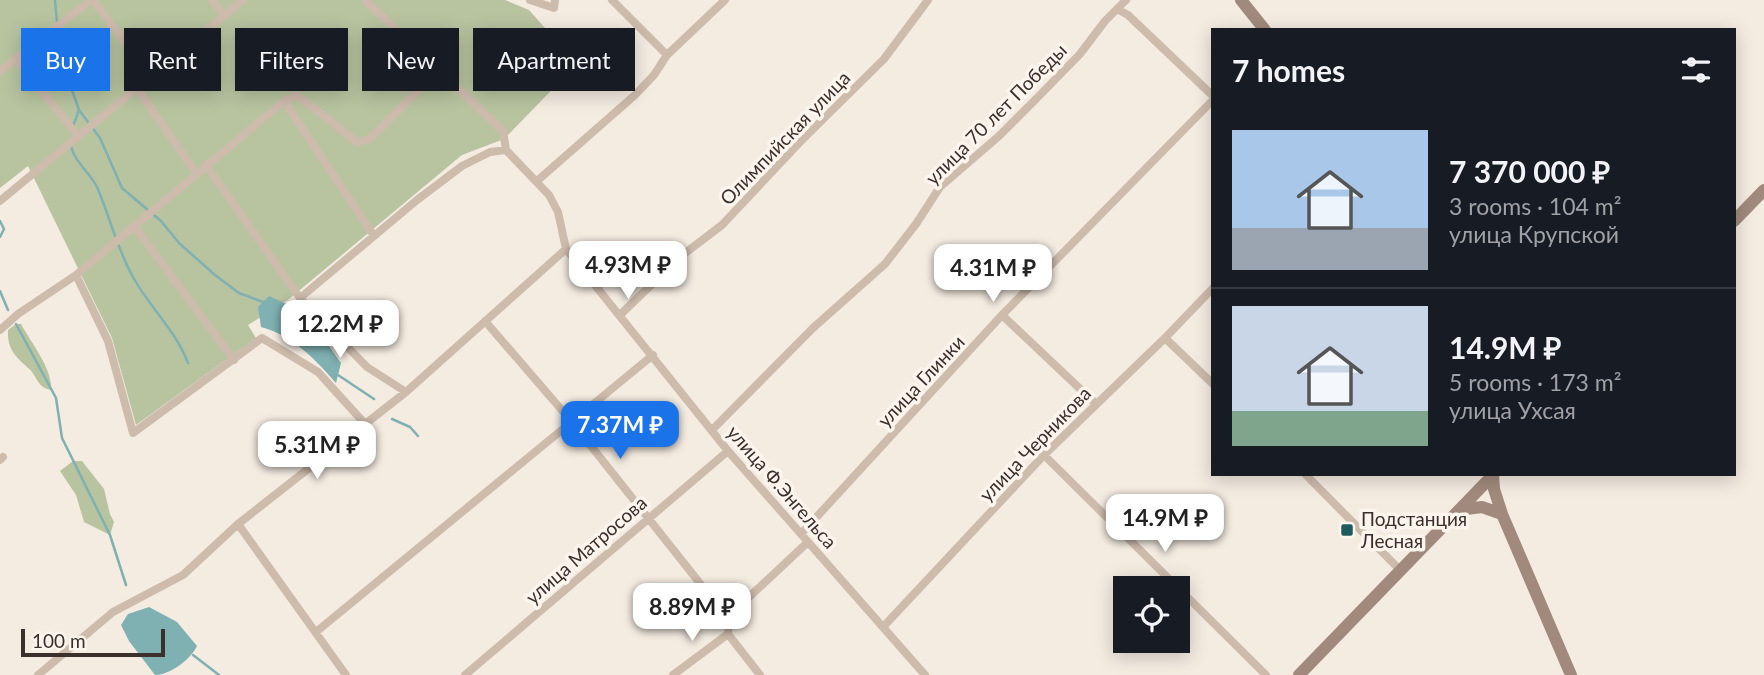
<!DOCTYPE html>
<html lang="en">
<head>
<meta charset="utf-8">
<style>
  :root { --surface:#171b24; --page:#20242c; --text:#f1f3f6; --muted:#9ea1a6; --line:#363941; --accent:#1a73e8 }
  body { margin:0; font-family:Lato,sans-serif; background:var(--page); color:var(--text); height:100vh; display:flex; flex-direction:column; font-size:26px; white-space:nowrap }
  * { box-sizing:border-box; margin:0 }
  p { font-size:23px; color:var(--muted) }
  .icon { flex:none; width:38px; height:38px; fill:none; stroke:currentColor; stroke-width:2; stroke-linecap:round; stroke-linejoin:round }
  .map { position:relative; flex:1; overflow:hidden }
  .side { position:absolute; left:1211px; top:28px; width:525px; height:448px; display:flex; flex-direction:column; background:var(--surface); border-radius:0px; box-shadow:0 4px 18px #0003 }
  .side>* { flex:none }
  .guide { position:absolute; left:21px; top:28px; width:665px; height:63px; display:flex; gap:14px }
  .fabs { position:absolute; left:1113px; top:576px; display:grid; gap:14px }
  .fabs a { display:grid; place-items:center; width:77px; height:77px; border-radius:0px; background:var(--surface); box-shadow:0 4px 18px #0003; font-size:35px }
  .scale { position:absolute; left:21px; bottom:18px; width:144px; box-sizing:border-box; padding-left:7px; border:4px solid #3b302b; border-top:0; font-size:19px; line-height:24px; white-space:nowrap; color:#3b302b; -webkit-text-stroke:5px #fbf5ee; paint-order:stroke }
  .price { position:absolute; translate:-50% -60px; padding:0 16px; border-radius:14px; background:#fff; color:#222; font-size:23px; line-height:46px; filter:drop-shadow(0 2px 4px #0008) }
  .price::after { content:''; position:absolute; left:50%; top:42px; width:21px; height:16px; margin-left:-10px; background:inherit; clip-path:polygon(0 0,100% 0,50% 100%) }
  .price.selected { background:var(--accent); color:#fff }
  ul { padding:0; list-style:none }
  li { display:flex; align-items:center; gap:21px; height:175px; padding:0 21px }
  li+li { border-top:2px solid var(--line) }
  li span { display:grid; place-items:center; flex:none; width:196px; height:140px; border-radius:0px; color:#555 }
  li>.icon { margin-inline-start:auto }
  span .icon { width:84px; height:84px; fill:#fffc; stroke-width:1 }
  li b { font-size:30px }
  h2 { display:flex; justify-content:space-between; align-items:center; height:84px; padding:0 21px; font-size:30px }
  .tag { padding:0 24px; border-radius:0px; background:var(--surface); box-shadow:0 4px 18px #0003; font-size:24px; line-height:63px }
  .tag.selected { background:var(--accent); color:#fff }
  .map>svg:first-child { display:block }
</style>
</head>
<body>
<div class="map">
<svg width="1764" height="675" viewBox="0 0 1764 675">
  <rect width="100%" height="100%" fill="#f4ebe1"/>
  <!-- green -->
  <path fill="#b8c4a0" d="M0,0H505L529,10L577,64L504,139L462,155L289,299L248,325L256,338L136,425L112,338L28,166L0,188Z
    M16,324H21C31,343 53,369 51,390C36,387 38,376 28,368C15,356 7,349 8,330Z
    M73,461H82L104,489L110,514L114,522L110,535L84,522L76,495L60,471Z"/>
  <!-- water -->
  <path fill="#7fb0b2" d="M269,296L298,309L316,328L341,363L336,383C315,359 292,335 261,327L258,307Z
    M149,607L177,622L197,646C191,659 170,675 155,675L129,641L121,625L128,614Z"/>
  <g fill="none" stroke-linecap="round" stroke-linejoin="round">
    <!-- stream -->
    <path stroke="#7fb0b2" stroke-width="2.5" d="M55,0L57,23
      M57,29L62,62L79,110L100,138L122,188L161,221L179,243L215,275L239,293L263,302
      M73,126L79,110
      M71,146C74,161 90,173 97,187C110,217 117,249 133,277C150,308 175,329 188,363
      M0,221L4,229L0,237
      M0,291L8,310
      M16,324L56,398L62,438L110,535L126,585
      M338,375L374,399
      M392,419L410,427L418,436
      M193,655L219,675"/>
    <!-- street -->
    <path stroke="#cdbbac" stroke-width="8" d="M93,0L151,76
      M212,0L224,15
      M365,0L503,131L506,150
      M530,0L554,8L555,0
      M612,0L667,55
      M1117,9L1128,15L1213,96
      M16,59L78,136
      M0,71L91,0
      M137,88L196,173
      M284,101L297,95L357,142L370,139L438,70
      M206,165L300,298L367,367L406,392
      M537,181L635,95L654,75L667,55L725,0
      M0,201L243,0
      M134,226L234,360
      M76,275L108,341L133,433L262,338L318,372L366,425
      M300,298L417,200L462,166L490,152L506,150L549,195L558,212L566,249L728,451L925,675
      M621,314L680,257L722,225L800,142L884,59L928,0
      M1002,315L1095,403
      M485,321L572,422L729,620
      M0,330L18,314L76,275L284,101L374,236
      M1165,338L1213,384
      M712,430L813,328L885,264L916,224L940,187L999,136L1038,97L1080,54L1105,21L1126,0
      M1044,455L1266,675
      M0,460L3,457
      M1305,474L1400,570
      M238,524L346,675
      M801,534L1002,315L1213,100
      M884,626L1044,455L1165,338L1213,288
      M316,632L653,355
      M728,634L760,675
      M38,675L113,612L183,575L238,524L406,392L566,249
      M465,675L728,451
      M673,675L728,634L729,620L733,612L808,542"/>
    <!-- secondary -->
    <path stroke="#a18a7d" stroke-width="12" d="M1241,0L1265,30
      M1734,221L1764,190
      M1493,475L1494,489L1502,514L1571,675
      M1459,510L1482,507L1502,514
      M1299,675L1494,474"/>
  </g>
  <!-- markers -->
  <rect fill="#1f5a5e" stroke="#fbf5ee" stroke-width="2.5" x="1340" y="523" width="14" height="14" rx="3.5"/>
  <g text-anchor="middle" stroke-width="7" stroke-linejoin="round" paint-order="stroke">
    <!-- street labels -->
    <g font-size="19" fill="#3b302b" stroke="#fbf5ee">
      <text transform="translate(996 114) rotate(-45)" y="7">улица 70 лет Победы</text>
      <text transform="translate(785 138) rotate(-46)" y="7">Олимпийская улица</text>
      <text transform="translate(921 381) rotate(-47)" y="7">улица Глинки</text>
      <text transform="translate(1035 444) rotate(-46)" y="7">улица Черникова</text>
      <text transform="translate(782 487) rotate(49)" y="7">улица Ф.Энгельса</text>
      <text transform="translate(586 550) rotate(-41)" y="7">улица Матросова</text>
    </g>
    <!-- poi labels -->
    <g font-size="19" fill="#3b302b" stroke="#fbf5ee" text-anchor="start">
      <text x="1361" y="526">Подстанция<tspan x="1361" dy="22">Лесная</tspan></text>
    </g>
  </g>
</svg>
<div class="fabs">
<a><svg class="icon" aria-label="locate" viewBox="0 0 24 24"><circle cx="12" cy="12" r="6"/><path d="M12 2v4M12 18v4M2 12h4M18 12h4"/></svg></a>
</div>
<div class="scale">100 m</div>
<b class="price" style="left:628px;top:301px">4.93M ₽</b>
<b class="price" style="left:993px;top:304px">4.31M ₽</b>
<b class="price" style="left:340px;top:360px">12.2M ₽</b>
<b class="price selected" style="left:620px;top:461px">7.37M ₽</b>
<b class="price" style="left:317px;top:481px">5.31M ₽</b>
<b class="price" style="left:1165px;top:554px">14.9M ₽</b>
<b class="price" style="left:692px;top:643px">8.89M ₽</b>
<div class="guide">
<a class="tag selected">Buy</a>
<a class="tag">Rent</a>
<a class="tag">Filters</a>
<a class="tag">New</a>
<a class="tag">Apartment</a>
</div>
<section class="side">
<h2>7 homes<svg class="icon" aria-label="filters" viewBox="0 0 24 24"><path d="M4 7h16M4 17h16"/><circle cx="9" cy="7" r="2"/><circle cx="15" cy="17" r="2"/></svg></h2>
<ul>
<li><span style="background:linear-gradient(#a9c7e8 70%,#9aa5b1 0)"><svg class="icon" aria-label="home" viewBox="0 0 24 24"><path d="M3 11l9-7 9 7M6 9v11h12V9"/></svg></span><div><b>7 370 000 ₽</b><p>3 rooms · 104 m²</p><p>улица Крупской</p></div></li>
<li><span style="background:linear-gradient(#c9d6e8 75%,#7fa58c 0)"><svg class="icon" aria-label="home" viewBox="0 0 24 24"><path d="M3 11l9-7 9 7M6 9v11h12V9"/></svg></span><div><b>14.9M ₽</b><p>5 rooms · 173 m²</p><p>улица Ухсая</p></div></li>
</ul>
</section>
</div>
</body>
</html>
